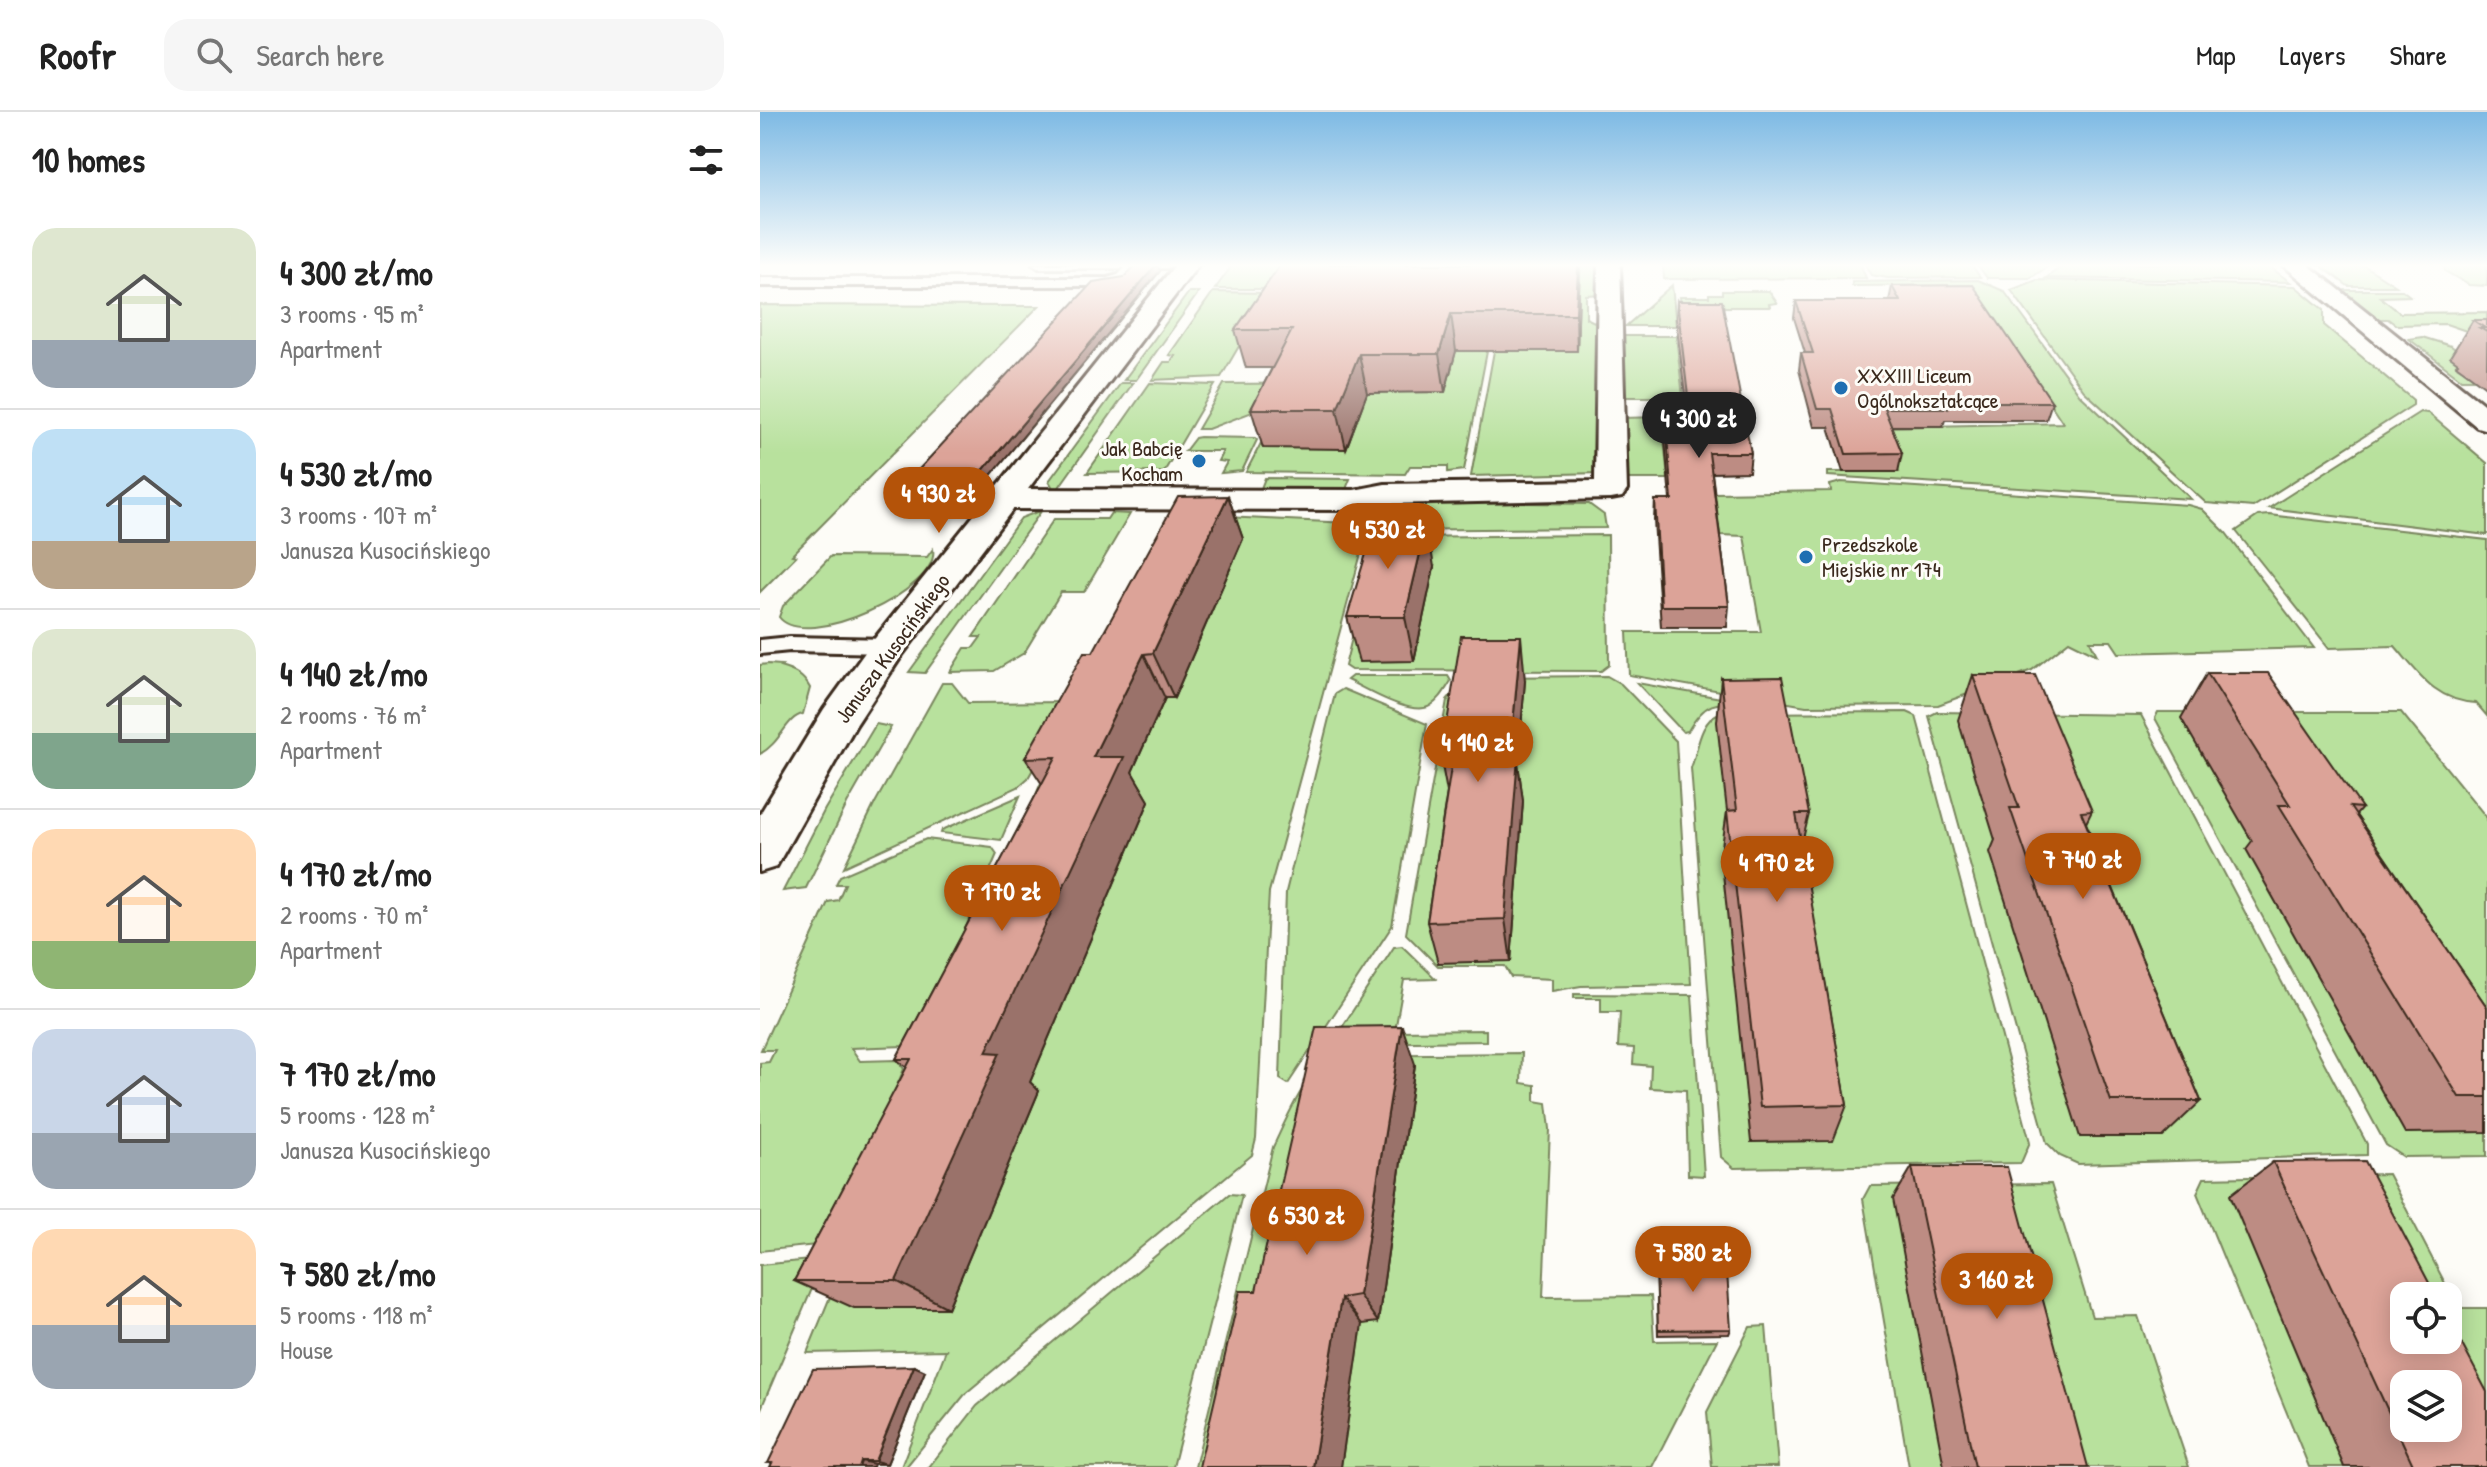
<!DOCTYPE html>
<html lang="en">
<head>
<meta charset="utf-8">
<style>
  :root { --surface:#fff; --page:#f6f6f6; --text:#222; --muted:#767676; --line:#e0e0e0; --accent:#b45309 }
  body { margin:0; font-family:"Patrick Hand",sans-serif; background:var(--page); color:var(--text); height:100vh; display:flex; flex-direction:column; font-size:30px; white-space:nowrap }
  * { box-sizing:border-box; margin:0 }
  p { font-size:26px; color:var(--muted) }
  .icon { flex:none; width:44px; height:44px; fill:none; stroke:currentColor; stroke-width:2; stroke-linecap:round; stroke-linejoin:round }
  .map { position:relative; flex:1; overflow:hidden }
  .sheet { display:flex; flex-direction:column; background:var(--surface); width:760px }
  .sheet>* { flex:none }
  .buttons { position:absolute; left:1630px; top:1170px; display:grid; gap:16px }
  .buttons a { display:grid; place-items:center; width:72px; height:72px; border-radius:16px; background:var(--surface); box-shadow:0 4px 20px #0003; font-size:40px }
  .price { position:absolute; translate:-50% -68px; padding:0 18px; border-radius:28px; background:var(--accent); color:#fff; font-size:26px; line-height:52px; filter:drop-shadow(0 2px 4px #0008) }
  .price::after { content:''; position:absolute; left:50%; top:48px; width:24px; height:18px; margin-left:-12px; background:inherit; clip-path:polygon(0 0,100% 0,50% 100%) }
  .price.selected { background:#222; color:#fff }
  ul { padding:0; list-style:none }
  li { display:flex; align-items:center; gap:24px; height:200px; padding:0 32px }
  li+li { border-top:2px solid var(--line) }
  li span { display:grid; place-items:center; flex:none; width:224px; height:160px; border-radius:24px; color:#555 }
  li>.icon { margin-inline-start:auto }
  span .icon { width:96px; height:96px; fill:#fffc; stroke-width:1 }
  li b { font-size:34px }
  h2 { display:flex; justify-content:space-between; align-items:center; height:96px; padding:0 32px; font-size:34px }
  header { display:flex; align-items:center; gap:48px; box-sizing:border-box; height:112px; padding:0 40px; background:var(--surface); border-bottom:2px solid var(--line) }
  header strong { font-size:38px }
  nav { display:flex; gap:44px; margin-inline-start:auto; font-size:28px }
  .search { width:560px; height:72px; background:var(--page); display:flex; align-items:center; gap:20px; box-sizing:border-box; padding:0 28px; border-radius:24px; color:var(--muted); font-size:30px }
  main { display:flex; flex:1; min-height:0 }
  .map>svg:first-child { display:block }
</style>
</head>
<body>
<header>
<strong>Roofr</strong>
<div class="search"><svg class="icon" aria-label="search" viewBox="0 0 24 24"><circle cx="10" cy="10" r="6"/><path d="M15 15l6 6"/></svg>Search here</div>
<nav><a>Map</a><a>Layers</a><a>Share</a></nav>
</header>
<main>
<section class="sheet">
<h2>10 homes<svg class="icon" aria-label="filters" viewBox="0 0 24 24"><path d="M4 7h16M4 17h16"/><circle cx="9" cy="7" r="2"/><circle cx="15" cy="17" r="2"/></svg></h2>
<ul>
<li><span style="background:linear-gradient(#dfe7d0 70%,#9aa5b1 0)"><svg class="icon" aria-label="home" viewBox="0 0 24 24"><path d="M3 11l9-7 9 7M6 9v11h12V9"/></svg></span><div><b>4 300 zł/mo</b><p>3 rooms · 95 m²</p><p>Apartment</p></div></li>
<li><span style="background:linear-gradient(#bfe0f5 70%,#b9a48a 0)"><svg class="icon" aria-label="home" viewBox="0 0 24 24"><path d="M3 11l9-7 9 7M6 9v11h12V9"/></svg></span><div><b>4 530 zł/mo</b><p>3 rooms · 107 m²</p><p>Janusza Kusocińskiego</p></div></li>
<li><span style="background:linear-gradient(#dfe7d0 65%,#7fa58c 0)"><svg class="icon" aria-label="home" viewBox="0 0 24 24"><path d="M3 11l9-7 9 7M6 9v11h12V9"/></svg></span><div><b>4 140 zł/mo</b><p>2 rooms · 76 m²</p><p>Apartment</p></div></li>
<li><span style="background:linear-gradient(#ffd9b3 70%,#8fb573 0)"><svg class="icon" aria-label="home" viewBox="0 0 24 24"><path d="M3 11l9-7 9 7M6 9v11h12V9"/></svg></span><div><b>4 170 zł/mo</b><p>2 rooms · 70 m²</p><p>Apartment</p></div></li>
<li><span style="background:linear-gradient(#c9d6e8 65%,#9aa5b1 0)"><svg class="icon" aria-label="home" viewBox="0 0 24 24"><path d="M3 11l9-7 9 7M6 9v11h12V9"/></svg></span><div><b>7 170 zł/mo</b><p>5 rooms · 128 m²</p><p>Janusza Kusocińskiego</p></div></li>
<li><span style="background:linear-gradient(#ffd9b3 60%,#9aa5b1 0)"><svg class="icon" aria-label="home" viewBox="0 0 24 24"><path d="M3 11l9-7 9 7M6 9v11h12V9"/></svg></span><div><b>7 580 zł/mo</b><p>5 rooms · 118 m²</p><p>House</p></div></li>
</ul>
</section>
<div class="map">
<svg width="1727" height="1355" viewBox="0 0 1727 1355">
  <rect width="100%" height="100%" fill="#fdfcf7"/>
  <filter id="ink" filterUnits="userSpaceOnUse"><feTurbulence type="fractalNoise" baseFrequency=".0125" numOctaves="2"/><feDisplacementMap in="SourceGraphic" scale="16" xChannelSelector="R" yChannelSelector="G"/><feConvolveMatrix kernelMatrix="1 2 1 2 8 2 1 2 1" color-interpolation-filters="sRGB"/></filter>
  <g filter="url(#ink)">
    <!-- green -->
    <path fill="#b8e19d" stroke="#7a865e" stroke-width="2" fill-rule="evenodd" d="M473,152H527L509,177H455Z
      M744,152L704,358L688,360V354H650L645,362L486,360L512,310Z
      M750,152H827L843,158V182L826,183V206L843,214L842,361L711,364Z
      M903,152H1100L1106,166L904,167Z
      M1105,152H1211L1220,165L1128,166L1111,163Z
      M1217,152H1292L1270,166H1227Z
      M1305,152H1506L1530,170L1286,166Z
      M1688,152H1727V174L1709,173L1685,159L1684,154Z
      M1561,154H1605L1636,174H1588Z
      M1218,168L1244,179L1320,283L1431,387L1068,364V360H1139L1122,315L1303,311L1213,173L1092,174V170Z
      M1277,168L1535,174L1564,198V213L1653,288V293L1493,395L1446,391L1324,279L1251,178Z
      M912,173L916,214H866Z
      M1585,178H1642L1650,184L1620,185L1640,201L1727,200V226L1686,212L1636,213L1628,207H1619L1583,180Z
      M962,179H1009L1017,191L1009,192L1010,195H964L963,192L921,195L920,185H949V182H962Z
      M429,180H439L376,268H364Z
      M453,180L510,181L461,265L392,268L404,250H411L415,244L409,243Z
      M0,193L279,194L32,443L36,444L0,480Z
      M860,224H916L923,285H859Z
      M1662,225L1691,234L1706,245H1691L1701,253L1698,255L1719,267H1701L1649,227Z
      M361,271H373L297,378L293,376L289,369Z
      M390,271L455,273L404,360L327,361Z
      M568,271L448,317H438L464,272Z
      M1660,300L1668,301L1727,351V423L1509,396Z
      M902,305L908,367H865L861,306Z
      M440,325L495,326L497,328L482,359L461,361L467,350L458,349L463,339H425L435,326Z
      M505,366L590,367L586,377L500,379Z
      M1081,370L1428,393L1442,397L1466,421L1554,536L1359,541L1351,529H1330L1337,543L1309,529L1272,558L1178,593L1046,594L869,563L867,520H1001L984,424L960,423L955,381L1071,379L1070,373Z
      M702,390L829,392L844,403L846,416L617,418L627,391Z
      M282,398L165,561L149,560L261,406Z
      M351,401L370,402L324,480H301L264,541L234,559L190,560L205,536H213L221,525H213L294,407H347Z
      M424,403L609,412L509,780L496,1027L492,1043L206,1281L146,1355H141L186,1238L47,1241L280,673L354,540Z
      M1509,403L1727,428V604L1716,591C1676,589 1659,562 1635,534L1569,536L1476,419L1498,404Z
      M848,423L849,553L841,559L591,558L585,554L617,425Z
      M173,437C181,478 45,540 19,505L23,494L71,444L167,445Z
      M8,552L22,553L20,555C34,559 43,563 50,576L43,602C26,605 21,631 0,642V553Z
      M592,564H688L691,569C685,578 680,588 670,594C651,605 606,577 587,568Z
      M847,564L861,572L916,629L931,872L821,874L792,879V867L751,865L745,854H678L646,822L687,588L706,565Z
      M182,571H192L208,591L311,590L268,666L258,675L84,755L115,691Z
      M877,571L1000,593C962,592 949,582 928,619L923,620Z
      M583,577L667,612L632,814L528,972L520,967L526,780L575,582Z
      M1147,600L1156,604L1270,1030L1261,1051L974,1056L961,1045L931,656C938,638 939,610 959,601Z
      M1177,600L1381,603L1607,1032V1043L1318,1052L1300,1044L1287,1031L1169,604Z
      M1398,600H1641L1727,706V1044L1644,1045L1626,1033L1395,606Z
      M116,612L131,615L87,692L46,776L23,779L65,697Z
      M260,684L241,728L181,721L182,718Z
      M166,727L232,735L237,742L159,925L145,934L91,936L100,949L137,948L144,957L74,1125L66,1132L0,1139V951L9,950L15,938H1L68,790L78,788L85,772H76L80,764Z
      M642,834L676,867L644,868L635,919L726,918V929L584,931L577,923L634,835Z
      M814,882L932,883L944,1064L928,1063L926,978L890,976L891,954L873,952L874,936L858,935L860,900H841V886H814Z
      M762,941L761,971L775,973V989L787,991L790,1017L783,1185L891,1184L894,1229L957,1228L892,1355H581L602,1212L618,1209L655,953L477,1355H435L513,1035C528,1004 544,963 573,943Z
      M1628,1062L1698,1196H1727V1355H1549L1437,1081L1444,1066ZM1644,1184H1688V1228H1644ZM1644,1272H1688V1316H1644Z
      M1291,1072L1332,1205L1378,1204L1429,1355H1149L1103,1087L1110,1074Z
      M469,1082L482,1083L413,1355H169L217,1294Z
      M60,1147L63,1151L0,1299V1153Z
      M1006,1214L1018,1355H952L947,1300L990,1215Z"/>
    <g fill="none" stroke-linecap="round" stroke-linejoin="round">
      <defs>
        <path id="lane" d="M273,152H413L407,156H378L366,169L347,174H0V166H347L358,163L365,156H279Z
          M30,525L129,527L139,534L129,541L30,539L0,542V528Z"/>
        <path id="street" d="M838,152H860L867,378L862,385L851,387L625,392L594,398L244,397L233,394L228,387L233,380L244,377L594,378L625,372L835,369Z
          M1522,152H1547L1727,295V318L1717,315Z"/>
        <path id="secondary" d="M416,152H439L142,543L96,613L16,755L0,760V702L64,597L116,525Z"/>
      </defs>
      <!-- lane casing -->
      <use href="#lane" stroke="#3b2a1e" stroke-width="6"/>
      <!-- street casing -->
      <use href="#street" stroke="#3b2a1e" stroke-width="6"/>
      <!-- secondary casing -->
      <use href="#secondary" stroke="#3b2a1e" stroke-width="6"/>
      <!-- lane -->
      <use href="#lane" fill="#fdfcf7" fill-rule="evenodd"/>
      <!-- street -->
      <use href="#street" fill="#fdfcf7" fill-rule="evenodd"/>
      <!-- secondary -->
      <use href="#secondary" fill="#fdfcf7" fill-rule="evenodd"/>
    </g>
    <!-- wall -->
    <path fill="#bd8c83" stroke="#3b2a1e" stroke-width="2" d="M521,152H820L817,239H696L685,280L607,281L586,337L503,336L491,297L512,256H486L475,218Z
      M400,159L208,391H140L135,383Z
      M1132,174L1292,290L1286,308H1185L1183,314H1131L1142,341L1138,360H1083L1069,315H1054L1039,258L1041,241H1045L1034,206L1036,189H1129Z
      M917,189L991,341L989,360L952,361L969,494L967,515H901L894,408L895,388H910L903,303L904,284H925L916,207Z
      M1713,208H1727V276L1696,253L1698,251L1690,245Z
      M468,384L483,427L414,586H405L372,660L389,689L270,970L279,979L188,1196H94L34,1169L147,956L136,947L282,672L265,646L333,540Z
      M674,455L654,549L599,550L587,505Z
      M1447,561L1602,696L1596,703L1727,895V1020L1645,1021L1486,737L1492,729L1421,606Z
      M1213,563L1332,699L1326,711L1441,989L1403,1025H1320L1230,740L1235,728L1198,608Z
      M961,566L1049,702L1041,735L1087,993L1073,1029L991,1030L961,742L967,699L957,610Z
      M765,569L758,651L763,689L751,849L678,851L667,810L687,680L681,648Z
      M655,952L618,1210L602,1212L496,1179Z
      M1513,1050L1727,1355H1584L1470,1083Z
      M1152,1055L1328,1355H1184L1133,1087Z
      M896,1147L971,1217L969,1222L898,1223Z
      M154,1254L165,1259L127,1352L8,1351Z"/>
    <!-- shaded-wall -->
    <path fill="#9a726a" stroke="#3b2a1e" stroke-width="2" d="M397,152L400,159L208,391L203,382Z
      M818,152H820L817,239L816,202Z
      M691,202L696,239L685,280L679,242Z
      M599,242L607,281L586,337L577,297Z
      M468,384L483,427L414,586L393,541Z
      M667,412L674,455L654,549L645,505Z
      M761,524L765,569L758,651L763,689L751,849L745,807L750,645Z
      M384,542L405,586L372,660L389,689L270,970L279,979L188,1196L136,1169L226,940L333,645Z
      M642,914L655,952L618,1210L599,1183Z
      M581,1186L602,1212L581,1355H553Z
      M154,1254L165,1259L127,1352L115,1349Z
      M101,1349L114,1352L113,1355H99Z"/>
    <!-- building -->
    <path fill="#dca398" stroke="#3b2a1e" stroke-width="2" fill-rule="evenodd" d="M377,152H397L203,382L135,383L333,170L364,165Z
      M521,152H818L816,202H691L679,242H599L577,297H491L532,218H475Z
      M1213,173L1292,290H1185L1188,296H1124L1142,341L1086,342L1072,297H1057L1041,241H1053L1036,189H1140L1132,174Z
      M917,189H962L991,341H949L969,494H901L895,388H912L904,284H928Z
      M1713,208H1727V220L1720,216H1725Z
      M468,384L393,541L384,542L333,645H364L226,940L240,941L136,1169H34L151,947H136L296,645L265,646L324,540H333L418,385Z
      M615,412H667L645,505H587Z
      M701,524H761L750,645H758L745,807L667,810L692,649L681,648Z
      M1447,561H1508L1602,696L1590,695L1727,895V985H1699L1519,693H1530Z
      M1213,563H1275L1332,699L1321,700L1441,989H1351L1250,696H1259Z
      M1022,565L1049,702H1036L1087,993L1000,995L967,699L977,698L961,566Z
      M642,914L599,1183L581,1186L553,1355H439L480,1179H496L556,915Z
      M1605,1049L1676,1184H1644V1228H1688V1206L1727,1280V1355H1654L1513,1050ZM1644,1272H1688V1316H1644Z
      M1152,1055H1247L1328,1355H1215Z
      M966,1146L971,1217L898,1218L896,1147Z
      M154,1254L115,1349H101L99,1355H10L12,1351H8L53,1257Z"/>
  </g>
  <!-- sky -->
  <linearGradient id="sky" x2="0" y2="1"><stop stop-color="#7ebae4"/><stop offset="0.45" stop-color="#fefefb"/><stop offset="1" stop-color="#fefefb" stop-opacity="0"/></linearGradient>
  <rect width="1727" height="341" fill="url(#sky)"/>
  <!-- markers -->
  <g fill="#1f6fb2" stroke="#fdfcf7" stroke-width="3">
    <circle cx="1081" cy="276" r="8"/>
    <circle cx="439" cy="349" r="8"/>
    <circle cx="1046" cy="445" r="8"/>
  </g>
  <g text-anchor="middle" stroke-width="6" stroke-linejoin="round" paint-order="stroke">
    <!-- far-poi labels -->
    <g font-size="22" fill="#3b2a1e" stroke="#fdfcf7" text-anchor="start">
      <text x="1097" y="271">XXXIII Liceum<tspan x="1097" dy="25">Ogólnokształcące</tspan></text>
      <text x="423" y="344" text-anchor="end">Jak Babcię<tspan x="423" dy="25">Kocham</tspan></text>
      <text x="1062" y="440">Przedszkole<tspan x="1062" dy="25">Miejskie nr 174</tspan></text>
    </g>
    <!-- far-street labels -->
    <g font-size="22" fill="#3b2a1e" stroke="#fdfcf7">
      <text transform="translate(132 536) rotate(-54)" y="8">Janusza Kusocińskiego</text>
    </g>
  </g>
</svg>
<div class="buttons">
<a><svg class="icon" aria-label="locate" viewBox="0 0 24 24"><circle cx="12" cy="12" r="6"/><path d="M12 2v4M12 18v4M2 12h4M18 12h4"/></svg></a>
<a><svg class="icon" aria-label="layers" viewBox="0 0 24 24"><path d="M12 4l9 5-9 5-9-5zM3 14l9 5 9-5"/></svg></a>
</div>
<b class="price selected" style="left:939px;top:348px">4 300 zł</b>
<b class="price" style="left:179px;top:423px">4 930 zł</b>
<b class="price" style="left:628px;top:459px">4 530 zł</b>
<b class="price" style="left:718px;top:672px">4 140 zł</b>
<b class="price" style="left:1323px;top:789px">7 740 zł</b>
<b class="price" style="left:1017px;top:792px">4 170 zł</b>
<b class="price" style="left:242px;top:821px">7 170 zł</b>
<b class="price" style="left:547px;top:1145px">6 530 zł</b>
<b class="price" style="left:933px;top:1182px">7 580 zł</b>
<b class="price" style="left:1237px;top:1209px">3 160 zł</b>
</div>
</main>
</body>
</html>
